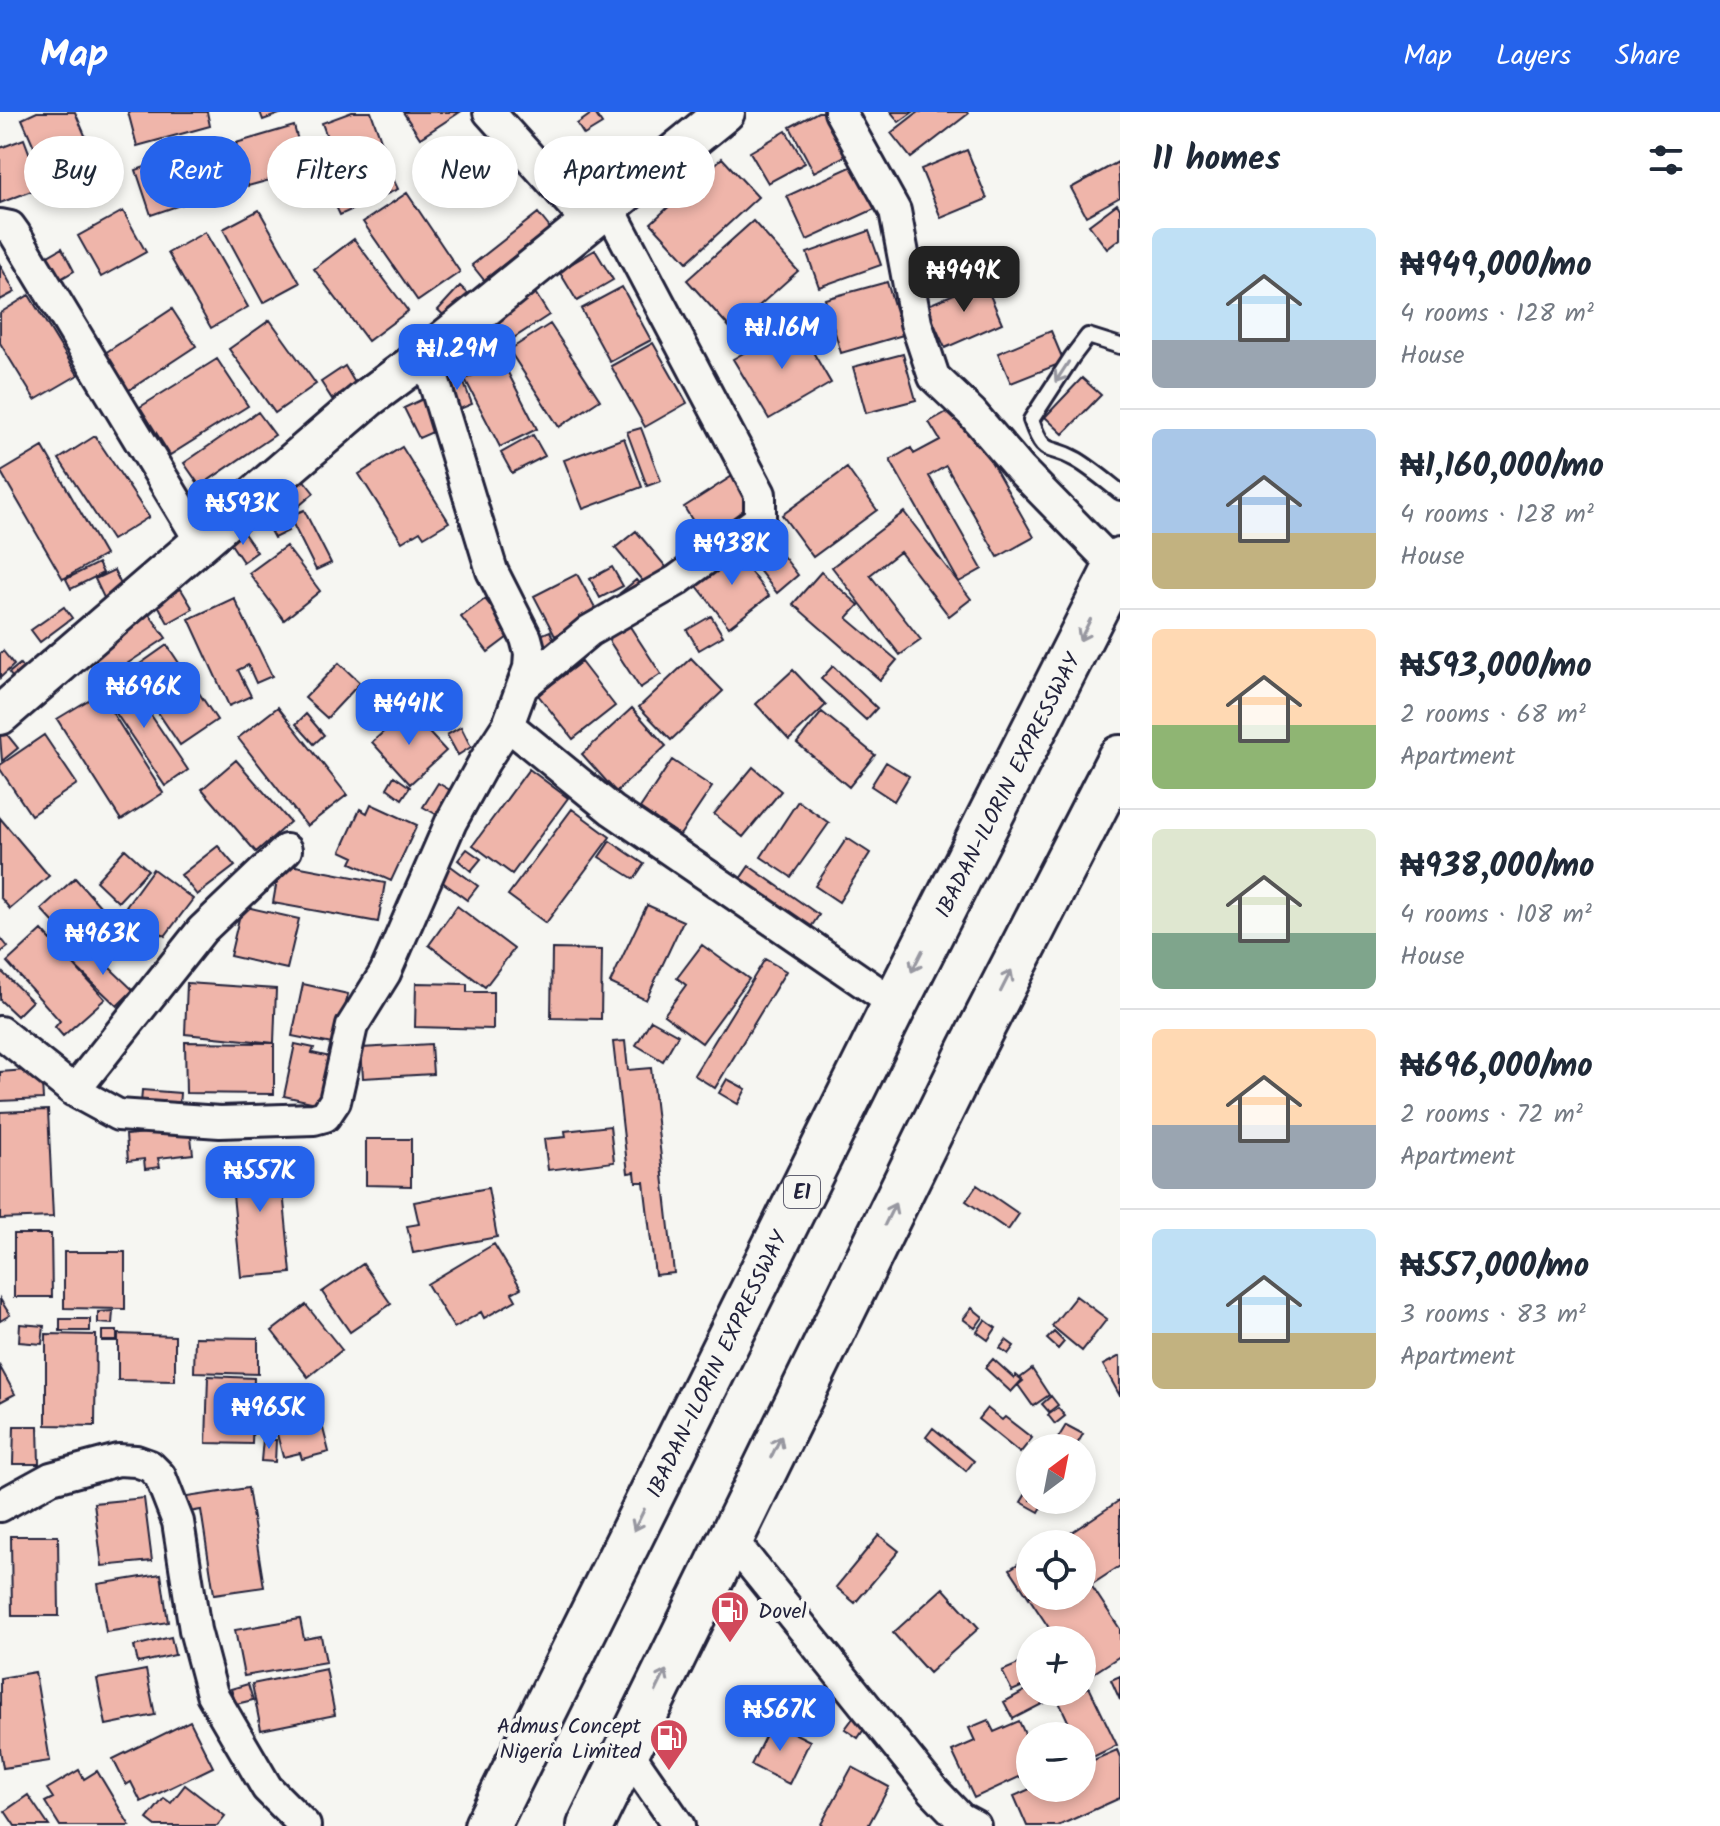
<!DOCTYPE html>
<html lang="en">
<head>
<meta charset="utf-8">
<style>
  :root { --surface:#fff; --page:#f2f2f3; --text:#1f2937; --muted:#747a83; --line:#e0e1e3; --accent:#2563eb }
  body { margin:0; font-family:Kalam,sans-serif; background:var(--page); color:var(--text); height:100vh; display:flex; flex-direction:column; font-size:30px; white-space:nowrap }
  * { box-sizing:border-box; margin:0 }
  p { font-size:26px; color:var(--muted) }
  .icon { flex:none; width:44px; height:44px; fill:none; stroke:currentColor; stroke-width:2; stroke-linecap:round; stroke-linejoin:round }
  .map { position:relative; flex:1; overflow:hidden }
  .side { display:flex; flex-direction:column; background:var(--surface); width:600px }
  .side>* { flex:none }
  .hud { position:absolute; left:24px; top:24px; width:760px; height:72px; display:flex; gap:16px }
  .needle { width:52px; rotate:32deg }
  .tools { position:absolute; left:1016px; top:1322px; display:grid; gap:16px }
  .tools a { display:grid; place-items:center; width:80px; height:80px; border-radius:50%; background:var(--surface); box-shadow:0 4px 12px #0003; font-size:40px }
  .price { position:absolute; translate:-50% -68px; padding:0 18px; border-radius:16px; background:var(--accent); color:#fff; font-size:26px; line-height:52px; filter:drop-shadow(0 2px 4px #0008) }
  .price::after { content:''; position:absolute; left:50%; top:48px; width:24px; height:18px; margin-left:-12px; background:inherit; clip-path:polygon(0 0,100% 0,50% 100%) }
  .price.current { background:#222; color:#fff }
  ul { padding:0; list-style:none }
  li { display:flex; align-items:center; gap:24px; height:200px; padding:0 32px }
  li+li { border-top:2px solid var(--line) }
  li span { display:grid; place-items:center; flex:none; width:224px; height:160px; border-radius:12px; color:#555 }
  li>.icon { margin-inline-start:auto }
  span .icon { width:96px; height:96px; fill:#fffc; stroke-width:1 }
  li b { font-size:34px }
  h2 { display:flex; justify-content:space-between; align-items:center; height:96px; padding:0 32px; font-size:34px }
  .pill { padding:0 28px; border-radius:36px; background:var(--surface); box-shadow:0 4px 12px #0003; font-size:28px; line-height:72px }
  .pill.current { background:var(--accent); color:#fff }
  header { display:flex; align-items:center; gap:48px; box-sizing:border-box; height:112px; padding:0 40px; background:var(--accent); color:#fff }
  header strong { font-size:38px }
  nav { display:flex; gap:44px; margin-inline-start:auto; font-size:28px }
  main { display:flex; flex:1; min-height:0 }
  .map>svg:first-child { display:block }
</style>
</head>
<body>
<header>
<strong>Map</strong>
<nav><a>Map</a><a>Layers</a><a>Share</a></nav>
</header>
<main>
<div class="map">
<svg width="1120" height="1714" viewBox="0 0 1120 1714">
  <rect width="100%" height="100%" fill="#f6f6f2"/>
  <filter id="ink" filterUnits="userSpaceOnUse"><feTurbulence type="fractalNoise" baseFrequency=".0125" numOctaves="2"/><feDisplacementMap in="SourceGraphic" scale="16" xChannelSelector="R" yChannelSelector="G"/><feConvolveMatrix kernelMatrix="1 2 1 2 8 2 1 2 1" color-interpolation-filters="sRGB"/></filter>
  <g filter="url(#ink)">
    <!-- building -->
    <path fill="#efb5aa" stroke="#22223b" stroke-width="2" d="M37,0H75L99,56L52,76L22,7Z
      M128,0H207L210,14L137,34Z
      M260,0H285L263,8Z
      M352,0H371L384,37L337,53L322,11Z
      M403,0H460L420,26Z
      M594,0L602,12L584,23L577,12Z
      M818,0H834L855,39L814,60L790,15Z
      M891,0H913L899,10Z
      M918,0H967L968,2L911,46L891,21Z
      M294,14L306,58L248,74L236,31Z
      M786,19L805,51L768,71L750,40Z
      M24,27L42,75L0,91V36Z
      M210,32L227,77L151,103L136,58Z
      M967,38L987,87L941,106L921,57Z
      M383,46L398,77L340,103L325,71Z
      M722,46L758,85L687,150L651,111Z
      M1118,50L1120,85L1086,104L1071,76Z
      M857,52L877,96L807,128L787,84Z
      M407,81L460,160L418,189L363,110Z
      M1117,92L1120,97V127L1107,137L1089,113Z
      M259,98L300,171L263,191L223,117Z
      M123,99L146,140L101,165L78,124Z
      M538,101L550,116L484,168L472,153Z
      M753,109L798,159L732,218L687,168Z
      M869,119L881,153L819,175L807,141Z
      M205,120L248,195L211,216L168,141Z
      M354,127L408,199L368,229L314,157Z
      M62,136L74,159L55,170L43,147Z
      M595,138L613,168L577,189L559,159Z
      M0,153L15,180L0,188Z
      M984,169L1002,211L945,236L926,194Z
      M887,170L903,223L841,241L825,187Z
      M460,174L472,185L450,209L438,198Z
      M622,175L651,228L610,250L581,197Z
      M534,179L549,203L509,229L494,205Z
      M29,183L78,263L35,288L0,231V201Z
      M172,197L196,234L126,280L102,243Z
      M270,208L316,272L275,301L229,237Z
      M796,211L831,271L769,307L733,247Z
      M550,212L600,288L559,315L509,238Z
      M1051,219L1064,250L1011,271L998,241Z
      M653,231L687,291L645,315L611,254Z
      M903,242L916,288L866,301L853,255Z
      M217,247L248,294L170,343L140,295Z
      M502,249L537,317L500,335L465,267Z
      M345,254L355,271L332,287L321,270Z
      M460,261L472,292L455,299L442,268Z
      M1082,266L1101,283L1063,322L1045,305Z
      M429,284L444,315L419,326L404,296Z
      M959,293L1034,425L998,445L946,354L929,364L982,457L959,470L890,348L911,336L914,342L940,328L929,310Z
      M258,300L275,323L200,374L184,351Z
      M641,316L661,369L647,374L627,320Z
      M533,323L545,344L512,361L501,341Z
      M95,324L149,405L112,428L59,347Z
      M624,326L642,375L583,397L564,348Z
      M43,335L105,443L63,467L1,360Z
      M402,335L449,410L424,425L420,419L402,430L359,362Z
      M847,356L877,398L813,445L782,403Z
      M734,363L759,402L708,433L684,395Z
      M302,366L314,381L286,405L274,390Z
      M275,397L288,419L274,426L262,404Z
      M304,398L331,451L316,458L289,404Z
      M904,400L971,487L949,504L900,440L870,463L921,528L900,543L832,455Z
      M758,412L798,463L777,481L736,429Z
      M636,419L667,456L646,473L615,436Z
      M243,420L257,440L243,450L229,429Z
      M729,432L769,484L729,515L697,474L719,457L711,447Z
      M286,434L320,479L284,508L249,461Z
      M98,451L103,461L71,477L66,467Z
      M612,455L623,474L600,486L590,467Z
      M114,458L124,479L105,488L95,467Z
      M821,460L859,493L847,506L897,548L880,568L793,492Z
      M577,462L598,501L555,524L534,484Z
      M636,468L643,476L628,490L620,481Z
      M181,477L193,497L168,511L157,491Z
      M234,486L272,564L256,571L248,553L238,558L251,584L229,594L189,507Z
      M485,487L512,522L488,540L461,505Z
      M64,495L72,506L40,530L31,518Z
      M149,502L166,526L107,565L91,542Z
      M711,504L723,524L699,538L687,518Z
      M627,510L661,562L640,576L606,524Z
      M550,519L555,531L538,538L533,526Z
      M167,533L217,608L180,633L130,559Z
      M3,539L14,553L0,566V542Z
      M691,546L723,579L671,628L639,595Z
      M581,550L615,594L573,627L538,583Z
      M339,551L360,571L327,606L305,586Z
      M20,552L27,561L15,569L9,561Z
      M833,554L877,596L866,608L821,567Z
      M793,558L826,593L789,628L756,592Z
      M124,563L188,658L165,674L101,579Z
      M100,581L163,681L121,708L57,607Z
      M278,595L347,683L307,714L238,626Z
      M632,596L666,634L616,680L582,642Z
      M408,598L446,639L410,672L372,630Z
      M822,600L875,643L849,675L797,631Z
      M306,602L324,623L314,632L296,612Z
      M461,615L471,635L458,643L447,623Z
      M5,620L18,636L2,649L0,624Z
      M44,623L77,672L31,703L0,657V653Z
      M236,648L290,710L256,740L202,677Z
      M672,648L712,675L680,723L640,696Z
      M886,650L909,664L894,689L871,674Z
      M753,655L781,679L743,725L714,702Z
      M529,657L568,686L512,762L473,733Z
      M394,664L410,675L402,687L387,676Z
      M438,671L455,681L441,705L423,695Z
      M798,689L829,711L791,765L761,745Z
      M371,692L417,713L391,769L351,751L354,745L341,739L360,697L367,701Z
      M572,697L610,725L546,811L508,783Z
      M0,706L49,764L10,797L0,785Z
      M847,726L870,741L839,790L815,774Z
      M610,729L644,752L634,767L599,745Z
      M218,734L235,754L197,783L181,763Z
      M125,737L148,758L118,790L96,769Z
      M467,737L481,747L471,759L458,748Z
      M280,751L385,771L378,810L273,791Z
      M448,752L478,774L467,788L437,766Z
      M749,754L819,803L803,827L733,777Z
      M153,757L193,787L165,824L126,794Z
      M75,766L101,795L68,826L41,797Z
      M647,793L683,809L646,888L610,871Z
      M242,794L299,807L287,857L230,844Z
      M457,794L514,837L485,875L429,833Z
      M42,818L105,887L63,924L55,915L60,909L7,850Z
      M0,825L8,835L0,841Z
      M702,833L749,867L702,931L664,903L686,873L677,866Z
      M89,836L133,878L117,894L73,852Z
      M552,837L602,838L601,907L551,906Z
      M765,847L786,859L715,976L694,963Z
      M0,858L32,889L17,904L0,888Z
      M187,871L276,877L274,931L185,922Z
      M416,871L467,872V880H493V917L415,915Z
      M303,872L348,882L337,933L292,924Z
      M651,908L678,923L663,949L636,933Z
      M625,929L628,958L651,956L674,1161L655,1163L644,1070H636L635,1060L628,1061L613,930Z
      M185,930L274,931V982L186,981Z
      M295,932L314,936L312,941L335,946L325,993L284,984Z
      M431,932L433,962L363,966L361,936Z
      M41,957L43,987L0,989V960Z
      M727,967L746,977L738,992L719,981Z
      M142,978L180,981L179,995L141,992Z
      M48,998L53,1105L0,1107V1000Z
      M610,1014L614,1050L548,1058L544,1027L566,1025L565,1019Z
      M190,1017L193,1042L158,1046L160,1055L145,1057L144,1047L128,1049L126,1023Z
      M366,1027H411V1074L366,1073Z
      M279,1038L291,1161L241,1165L229,1042Z
      M977,1073L1019,1102L1008,1118L966,1089Z
      M488,1076L497,1125L413,1141L407,1114L419,1112L414,1090Z
      M14,1122H51L52,1185H14Z
      M494,1132L521,1176L512,1181L516,1188L484,1206L481,1200L454,1216L427,1172Z
      M64,1140H125V1197L64,1196Z
      M363,1152L391,1192L350,1220L322,1180Z
      M1076,1184L1107,1207L1082,1239L1052,1214Z
      M0,1187L10,1203L0,1209Z
      M306,1193L342,1238L308,1265L272,1219Z
      M972,1196L983,1205L975,1216L963,1207Z
      M113,1199L112,1212L98,1211V1200Z
      M60,1207H90V1219H60Z
      M985,1208L996,1216L988,1228L977,1220Z
      M20,1212L44,1214L42,1232L19,1230Z
      M102,1219H117V1229H102Z
      M1054,1220L1064,1230L1058,1237L1047,1227Z
      M46,1222L96,1223L95,1314L46,1313Z
      M118,1222L175,1224V1269L118,1268Z
      M195,1225L258,1226V1262L194,1260Z
      M1006,1228L1014,1234L1008,1242L1000,1236Z
      M1120,1244V1284L1103,1253Z
      M993,1247L1014,1266L1016,1263L1022,1268L1011,1280L985,1256Z
      M0,1255L15,1282L0,1290Z
      M1032,1257L1049,1283L1033,1294L1018,1273L1023,1269L1020,1266Z
      M208,1264L254,1266L252,1332L206,1331Z
      M313,1277L329,1340L302,1347L300,1341L283,1345L268,1288Z
      M1051,1284L1058,1293L1049,1300L1042,1292Z
      M987,1296L1002,1308L1005,1305L1032,1326L1020,1341L978,1307Z
      M1058,1296L1065,1304L1055,1312L1048,1303Z
      M1066,1313L1083,1322L1075,1336H1052Z
      M14,1314H38L39,1352H13Z
      M933,1316L974,1349L966,1359L926,1325Z
      M263,1327L276,1328L275,1350L261,1349Z
      M1030,1375V1388H1046L1039,1400L1021,1390Z
      M248,1376L264,1475L214,1482L201,1398L189,1400L187,1385Z
      M144,1386L152,1449L102,1454L94,1391Z
      M1120,1388V1454L1091,1473L1120,1517V1544L1083,1568L1082,1528H1057L1010,1457L1030,1444V1484H1082V1432H1054Z
      M879,1423L899,1439L855,1491L836,1475Z
      M11,1424H58L59,1504H12Z
      M161,1462L168,1510L106,1520L98,1472Z
      M943,1476L979,1516L929,1561L893,1521Z
      M300,1507L304,1527L321,1524L326,1550L244,1564L235,1518Z
      M171,1525L175,1543L138,1551L134,1534Z
      M1030,1547V1571L1012,1579L1002,1559Z
      M326,1557L335,1603L261,1618L252,1572Z
      M146,1558L155,1603L106,1613L97,1567Z
      M35,1560L50,1649L3,1656L0,1637V1566Z
      M1120,1564V1588L1111,1568Z
      M248,1572L253,1588L236,1592L231,1577Z
      M1089,1575L1117,1633L1087,1648L1082,1638V1624H1075L1059,1590Z
      M1030,1576V1580H1065L1013,1607L1004,1590Z
      M856,1602L868,1611L858,1626L845,1617Z
      M988,1608L994,1620L1019,1609L1030,1633V1639L1025,1641L1030,1651V1660L974,1686L952,1639L975,1629L969,1616Z
      M190,1609L213,1655L141,1690L131,1670L126,1673L113,1647Z
      M772,1610L810,1629L789,1672L751,1653Z
      M1117,1638L1120,1645V1686L1058,1714H1027L1014,1684L1032,1676H1082V1653Z
      M852,1655L889,1675L868,1714H820Z
      M79,1658L84,1667L97,1659L130,1714H60L45,1690L53,1686L47,1677Z
      M185,1673L225,1704L217,1714H156L147,1707L164,1686L171,1691Z
      M28,1683L49,1714H15L5,1699Z"/>
    <g fill="none" stroke-linecap="round" stroke-linejoin="round">
      <defs>
        <path id="service" d="M1120,234L1088,224L1072,245L1031,308C1045,348 1048,331 1077,348C1092,357 1106,369 1120,380"/>
        <path id="minor" d="M489,0L588,110
          M840,0L895,99L916,211L934,265L972,301L1020,357L1117,456
          M0,113L10,115L15,122L201,430
          M523,574L589,519L676,469L760,407V382L608,94
          M508,613L612,698L895,892
          M0,920L74,979L118,1003L220,1010L314,1007L325,1004L335,989L352,914L385,861L451,710L484,650L508,613L529,556L530,541L526,526L492,459L426,243
          M74,979L202,818L286,738
          M0,1394L51,1366L118,1348L136,1349L150,1354L160,1364L178,1410L195,1518L212,1582L267,1676L305,1714
          M731,1427L933,1678L960,1706L975,1714
          M627,1639L679,1714"/>
        <path id="tertiary" d="M0,603L368,286L426,243L725,0"/>
        <path id="motorway" d="M487,1714L895,892L1120,448
          M590,1714L971,937L1120,646"/>
      </defs>
      <!-- service casing -->
      <use href="#service" stroke="#22223b" stroke-width="20"/>
      <!-- minor casing -->
      <use href="#minor" stroke="#22223b" stroke-width="36"/>
      <!-- tertiary casing -->
      <use href="#tertiary" stroke="#22223b" stroke-width="44"/>
      <!-- motorway casing -->
      <use href="#motorway" stroke="#22223b" stroke-width="50"/>
      <!-- service -->
      <use href="#service" stroke="#f6f6f2" stroke-width="14"/>
      <!-- minor -->
      <use href="#minor" stroke="#f6f6f2" stroke-width="30"/>
      <!-- tertiary -->
      <use href="#tertiary" stroke="#f6f6f2" stroke-width="38"/>
      <!-- motorway -->
      <use href="#motorway" stroke="#f6f6f2" stroke-width="44"/>
    </g>
    <!-- one-way arrows -->
    <defs><path id="oneway-shaft" d="M-6 0H5M1.5-3L5.5 0L1.5 3" fill="none" stroke-width="1.6" stroke-linecap="round" stroke-linejoin="round" transform="scale(2)"/></defs>
    <g stroke="#9797a0">
      <use href="#oneway-shaft" transform="translate(1062 260) rotate(123)"/>
      <use href="#oneway-shaft" transform="translate(1085 518) rotate(117)"/>
      <use href="#oneway-shaft" transform="translate(917 849) rotate(117)"/>
      <use href="#oneway-shaft" transform="translate(1006 869) rotate(-63)"/>
      <use href="#oneway-shaft" transform="translate(890 1102) rotate(-64)"/>
      <use href="#oneway-shaft" transform="translate(776 1335) rotate(-64)"/>
      <use href="#oneway-shaft" transform="translate(639 1408) rotate(116)"/>
      <use href="#oneway-shaft" transform="translate(661 1569) rotate(-64)"/>
    </g>
  </g>
  <!-- icons -->
  <defs>
    <symbol id="fuel-pin" viewBox="-11 -11 22 30"><path d="M0 17L-7.5 6A9.5 9.5 0 1 1 7.5 6Z" fill="#d1495b" stroke="#f6f6f2"/><path d="M-5.5-6h7V0h2V4h1.3V-2.5L3-4.5l.8-.8L6-3V5H2.5V1h-1V6h-7ZM-4.2-4.7v3.2H.2V-4.7Z" fill="#fff"/></symbol>
  </defs>
  <g fill-rule="evenodd">
    <use href="#fuel-pin" x="708" y="1476" width="44" height="60"/>
    <use href="#fuel-pin" x="647" y="1604" width="44" height="60"/>
  </g>
  <g text-anchor="middle" stroke-width="8" stroke-linejoin="round" paint-order="stroke">
    <!-- shield labels -->
    <rect fill="#f6f6f2" stroke="#626272" stroke-width="2" x="784" y="1064" width="36" height="32" rx="6"/>
    <g font-size="20" font-weight="bold" fill="#22223b">
      <text x="802" y="1087">E1</text>
    </g>
    <!-- street labels -->
    <g font-size="22" fill="#22223b" stroke="#f6f6f2">
      <text transform="translate(1007 673) rotate(-63)" y="8">IBADAN-ILORIN EXPRESSWAY</text>
      <text transform="translate(716 1252) rotate(-64)" y="8">IBADAN-ILORIN EXPRESSWAY</text>
    </g>
    <!-- poi labels -->
    <g font-size="22" fill="#22223b" stroke="#f6f6f2" text-anchor="start">
      <text x="758" y="1506">Dovel</text>
      <text x="641" y="1621" text-anchor="end">Admus Concept<tspan x="641" dy="25">Nigeria Limited</tspan></text>
    </g>
  </g>
</svg>
<div class="tools">
<a><svg class="needle" viewBox="-14 -14 28 28"><path d="M0-13l5 13h-10z" fill="#e53935"/><path d="M0 13l5-13h-10z" fill="#747a83"/></svg></a>
<a><svg class="icon" aria-label="locate" viewBox="0 0 24 24"><circle cx="12" cy="12" r="6"/><path d="M12 2v4M12 18v4M2 12h4M18 12h4"/></svg></a>
<a>+</a>
<a>−</a>
</div>
<b class="price current" style="left:964px;top:202px">₦949K</b>
<b class="price" style="left:782px;top:259px">₦1.16M</b>
<b class="price" style="left:457px;top:280px">₦1.29M</b>
<b class="price" style="left:243px;top:435px">₦593K</b>
<b class="price" style="left:732px;top:475px">₦938K</b>
<b class="price" style="left:144px;top:618px">₦696K</b>
<b class="price" style="left:409px;top:635px">₦441K</b>
<b class="price" style="left:103px;top:865px">₦963K</b>
<b class="price" style="left:260px;top:1102px">₦557K</b>
<b class="price" style="left:269px;top:1339px">₦965K</b>
<b class="price" style="left:780px;top:1641px">₦567K</b>
<div class="hud">
<a class="pill">Buy</a>
<a class="pill current">Rent</a>
<a class="pill">Filters</a>
<a class="pill">New</a>
<a class="pill">Apartment</a>
</div>
</div>
<section class="side">
<h2>11 homes<svg class="icon" aria-label="filters" viewBox="0 0 24 24"><path d="M4 7h16M4 17h16"/><circle cx="9" cy="7" r="2"/><circle cx="15" cy="17" r="2"/></svg></h2>
<ul>
<li><span style="background:linear-gradient(#bfe0f5 70%,#9aa5b1 0)"><svg class="icon" aria-label="home" viewBox="0 0 24 24"><path d="M3 11l9-7 9 7M6 9v11h12V9"/></svg></span><div><b>₦949,000/mo</b><p>4 rooms · 128 m²</p><p>House</p></div></li>
<li><span style="background:linear-gradient(#a9c7e8 65%,#c2b280 0)"><svg class="icon" aria-label="home" viewBox="0 0 24 24"><path d="M3 11l9-7 9 7M6 9v11h12V9"/></svg></span><div><b>₦1,160,000/mo</b><p>4 rooms · 128 m²</p><p>House</p></div></li>
<li><span style="background:linear-gradient(#ffd9b3 60%,#8fb573 0)"><svg class="icon" aria-label="home" viewBox="0 0 24 24"><path d="M3 11l9-7 9 7M6 9v11h12V9"/></svg></span><div><b>₦593,000/mo</b><p>2 rooms · 68 m²</p><p>Apartment</p></div></li>
<li><span style="background:linear-gradient(#dfe7d0 65%,#7fa58c 0)"><svg class="icon" aria-label="home" viewBox="0 0 24 24"><path d="M3 11l9-7 9 7M6 9v11h12V9"/></svg></span><div><b>₦938,000/mo</b><p>4 rooms · 108 m²</p><p>House</p></div></li>
<li><span style="background:linear-gradient(#ffd9b3 60%,#9aa5b1 0)"><svg class="icon" aria-label="home" viewBox="0 0 24 24"><path d="M3 11l9-7 9 7M6 9v11h12V9"/></svg></span><div><b>₦696,000/mo</b><p>2 rooms · 72 m²</p><p>Apartment</p></div></li>
<li><span style="background:linear-gradient(#bfe0f5 65%,#c2b280 0)"><svg class="icon" aria-label="home" viewBox="0 0 24 24"><path d="M3 11l9-7 9 7M6 9v11h12V9"/></svg></span><div><b>₦557,000/mo</b><p>3 rooms · 83 m²</p><p>Apartment</p></div></li>
</ul>
</section>
</main>
</body>
</html>
